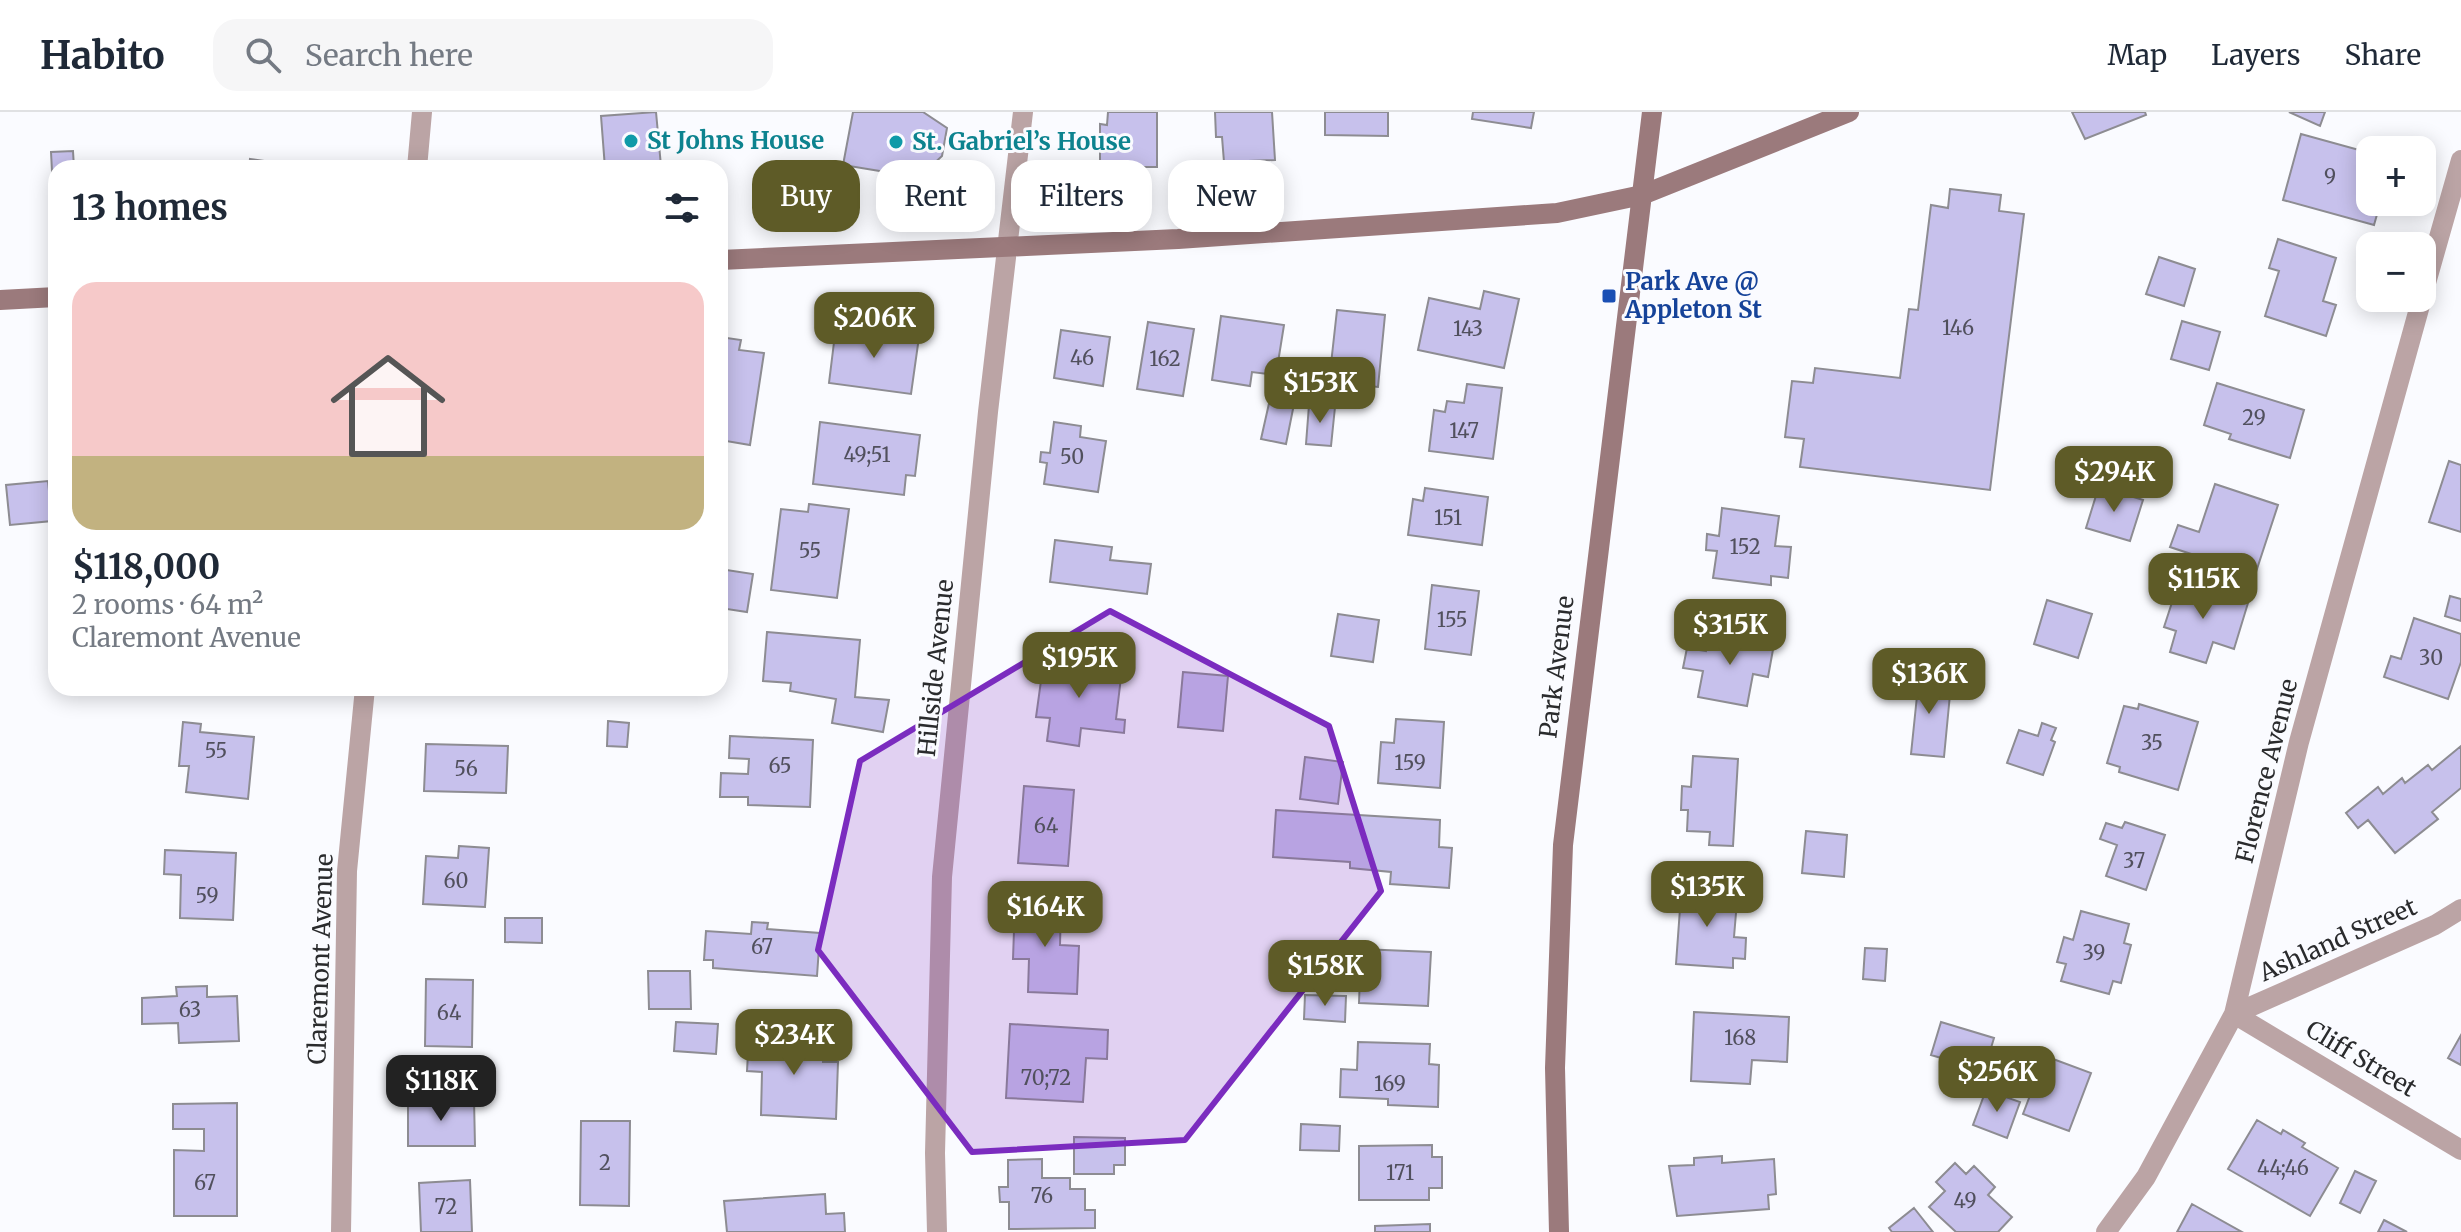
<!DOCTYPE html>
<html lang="en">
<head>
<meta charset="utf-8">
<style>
  :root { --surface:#fff; --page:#f6f6f7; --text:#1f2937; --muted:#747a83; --line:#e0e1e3; --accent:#5e5b27 }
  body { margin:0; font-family:Merriweather,serif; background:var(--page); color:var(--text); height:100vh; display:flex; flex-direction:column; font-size:30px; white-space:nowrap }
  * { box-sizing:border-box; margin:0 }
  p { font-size:26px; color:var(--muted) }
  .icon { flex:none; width:44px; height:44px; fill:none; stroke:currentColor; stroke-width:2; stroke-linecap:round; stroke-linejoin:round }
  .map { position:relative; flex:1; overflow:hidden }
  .side { position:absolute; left:48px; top:48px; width:680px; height:536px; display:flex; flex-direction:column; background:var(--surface); border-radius:24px; box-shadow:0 4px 20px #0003 }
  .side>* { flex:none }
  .hud { position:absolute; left:752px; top:48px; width:760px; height:72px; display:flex; gap:16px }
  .fabs { position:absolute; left:2356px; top:24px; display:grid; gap:16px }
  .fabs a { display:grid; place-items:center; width:80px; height:80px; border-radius:16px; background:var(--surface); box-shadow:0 4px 20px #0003; font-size:40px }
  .price { position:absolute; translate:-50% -68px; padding:0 18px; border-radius:16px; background:var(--accent); color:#fff; font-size:26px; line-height:52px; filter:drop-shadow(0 2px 4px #0008) }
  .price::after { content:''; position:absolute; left:50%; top:48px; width:24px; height:18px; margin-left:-12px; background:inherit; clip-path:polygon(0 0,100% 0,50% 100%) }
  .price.current { background:#222; color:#fff }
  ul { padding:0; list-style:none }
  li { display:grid; align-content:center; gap:16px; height:424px; padding:0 24px }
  li span { display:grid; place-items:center; height:248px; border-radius:24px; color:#555 }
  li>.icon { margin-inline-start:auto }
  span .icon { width:144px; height:144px; fill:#fffc; stroke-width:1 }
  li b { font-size:34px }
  h2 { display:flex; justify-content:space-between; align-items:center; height:96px; padding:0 24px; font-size:34px }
  .pill { padding:0 28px; border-radius:24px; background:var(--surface); box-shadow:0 4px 20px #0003; font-size:28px; line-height:72px }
  .pill.current { background:var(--accent); color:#fff }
  header { display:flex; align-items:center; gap:48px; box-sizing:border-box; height:112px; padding:0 40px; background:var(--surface); border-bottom:2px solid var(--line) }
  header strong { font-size:38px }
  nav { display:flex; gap:44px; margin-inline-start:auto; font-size:28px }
  .search { width:560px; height:72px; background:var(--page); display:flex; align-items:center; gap:20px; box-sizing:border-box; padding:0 28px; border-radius:24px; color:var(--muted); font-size:30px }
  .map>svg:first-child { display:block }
</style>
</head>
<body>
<header>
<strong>Habito</strong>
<div class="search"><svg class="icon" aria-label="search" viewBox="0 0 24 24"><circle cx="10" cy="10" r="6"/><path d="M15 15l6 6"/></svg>Search here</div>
<nav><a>Map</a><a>Layers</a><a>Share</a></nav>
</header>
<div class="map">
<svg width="2461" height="1120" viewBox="0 0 2461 1120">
  <rect width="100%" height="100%" fill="#fafbff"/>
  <!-- building -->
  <path fill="#c7c1ec" stroke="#8d8c92" stroke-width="2" d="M656,0L661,54L605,56L601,4Z
    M853,0H923L947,16L942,44L927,58L893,52L892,61L843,53Z
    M1108,0H1157V55H1100V12L1107,13Z
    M1215,0H1272L1275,48L1224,50L1222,25H1216Z
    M1325,0H1388V24L1325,23Z
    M1473,0H1534L1531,16L1472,7Z
    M2072,0H2145L2146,3L2085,27Z
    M2289,0H2325L2320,14Z
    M2301,22L2370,41V90H2388L2387,94L2380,92L2374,113L2283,88Z
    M73,39L74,56H56V79H53L51,40Z
    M250,47L313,56H249Z
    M1950,77L2001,83L1999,99L2024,102L1990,378L1800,355L1804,327L1785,325L1792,269L1813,271L1815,256L1900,266L1909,197L1918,198L1931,93L1948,96Z
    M2278,127L2336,146L2323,189L2336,193L2326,224L2265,204L2279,159L2269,156Z
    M2159,145L2195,157L2184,194L2146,182Z
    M1484,179L1519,187L1504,256L1418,238L1429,186L1480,197Z
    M1337,198L1385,203L1378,275L1329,270Z
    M1221,204L1284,213L1276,263L1252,260L1250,274L1212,268Z
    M2182,209L2220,220L2209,258L2171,247Z
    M1148,210L1194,217L1183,284L1137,277Z
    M836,214L919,225L911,282L829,271Z
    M1061,218L1110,225L1103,274L1054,266Z
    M720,225L741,228L739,238L764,241L750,333L720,328Z
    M2217,271L2304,298L2290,346L2229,327L2231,322L2204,313Z
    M1467,272L1502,276L1493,347L1429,339L1434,298L1445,300L1447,289L1464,291Z
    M1270,287L1294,292L1286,332L1261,327Z
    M1309,293L1335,295L1331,334L1306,332Z
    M820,310L920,323L915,364L906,363L904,383L813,372Z
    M1054,310L1081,314L1080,325L1106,329L1098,380L1044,372L1047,351L1040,350L1041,340L1050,341Z
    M2449,349L2461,353V420L2429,410Z
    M48,369L52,409L10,413L6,373Z
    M2215,372L2278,393L2255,463L2170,435L2178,413L2199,420Z
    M2099,374L2143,388L2130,429L2086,416Z
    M1425,376L1488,385L1482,433L1408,423L1413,387L1423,389Z
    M809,392L849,397L837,486L771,478L781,397L808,400Z
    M1722,396L1779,404L1775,434L1791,435L1788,466L1771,464V473L1713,466L1717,439L1706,438L1707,422L1719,424Z
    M1055,428L1112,435L1110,448L1151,452L1147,482L1050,470Z
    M720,457L753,462L747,500L720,496Z
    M2179,469L2248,491L2234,537L2213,530L2206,551L2170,540L2176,519L2164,515Z
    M1432,473L1479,479L1471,543L1425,537Z
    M2450,484L2461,487V509L2445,504Z
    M2047,488L2092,502L2078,546L2034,532Z
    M1338,502L1379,508L1373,550L1331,544Z
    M2414,506L2461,522V550L2448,587L2384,565L2391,544L2401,547Z
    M767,520L860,528L855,585L889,588L883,620L832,611L836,587L790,579L791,571L763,569Z
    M1710,520L1774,532L1768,565L1753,562L1747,594L1698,585L1703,559L1683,556L1687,536L1706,539Z
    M1044,547L1122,557L1116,607L1125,608L1124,621L1081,616L1079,634L1047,629L1050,606L1036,605Z
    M1183,560L1228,564L1223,619L1178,615Z
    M1900,567L1951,572L1944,645L1911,642L1917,584L1898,582Z
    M2139,592L2198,610L2178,678L2119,660L2120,655L2107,651L2124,594L2138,597Z
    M1396,607L1444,610L1440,676L1378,671L1381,630L1394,631Z
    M608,609L629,611L627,635L607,634Z
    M183,610L201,612L200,620L254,625L248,687L186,680L189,654H179Z
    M2042,611L2056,616L2051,628L2055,630L2043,663L2007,651L2019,618L2038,624Z
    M730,624L813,628L810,695L748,693V685H720L721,661L748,662L749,647L729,646Z
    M426,632L508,634L506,681L424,679Z
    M2461,634V676L2432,700L2438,707L2395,741L2368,708L2358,716L2346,701L2378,675L2383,682L2402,666L2405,671L2428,653L2432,658Z
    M1693,644L1738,647L1733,734L1709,733L1710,720L1687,719L1688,698H1681L1682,674L1691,675Z
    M1305,645L1343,650L1338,692L1300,687Z
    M1024,674L1074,678L1068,754L1018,751Z
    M1276,698L1440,708L1439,735L1452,736L1449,776L1390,772L1391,760L1350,756V750L1273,745Z
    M2125,710L2165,723L2146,778L2106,764L2117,733L2100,727L2106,711L2122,716Z
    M1806,719L1847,723L1844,765L1802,761Z
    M459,734L489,736L485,795L423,792L426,744L458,746Z
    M165,738L236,741L233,808L180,806L181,763L164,762Z
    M1682,769L1715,772L1714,787L1737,789L1734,825L1746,826L1745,847L1733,846V856L1676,852Z
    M1015,790L1061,792L1060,833L1079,834L1077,882L1028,880L1029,847H1013Z
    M2081,799L2129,812L2124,831L2131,833L2121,871L2113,869L2109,882L2061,869L2066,852L2057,850L2064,825L2073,828Z
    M505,806H542V831L505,830Z
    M752,810L768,811L767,817L820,821L817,864L713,856V848H704L706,819L751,822Z
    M1865,836L1887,837L1885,869L1863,867Z
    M1361,837L1431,840L1428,894L1359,891Z
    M648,859H690L691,897H649Z
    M426,867L473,868L472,935L425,934Z
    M207,874V885L237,884L239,929L179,931L178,911L142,912V886L177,884L176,875Z
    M1305,883L1346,884L1345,910L1304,907Z
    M1694,900L1789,905L1787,950L1752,948L1750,972L1691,969Z
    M676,910L718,912L716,942L674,939Z
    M1941,910L1994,926L1984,959L1963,953L1959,964L1945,960L1948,948L1931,943Z
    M1010,912L1108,918L1107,947L1086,946L1083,990L1006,986Z
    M2461,923V953L2448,946Z
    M749,924L824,927L823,950H838L836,1007L761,1003L762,960L747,959Z
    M1358,930L1430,932L1429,952L1439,953L1438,995L1388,993V987L1340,985L1341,957L1357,958Z
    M2045,944L2091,961L2069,1019L2023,1002Z
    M1986,978L2020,990L2007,1026L1973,1013Z
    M408,987H474L475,1034H408Z
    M237,991V1104H174V1038L204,1039V1017H173V992Z
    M2257,1008L2281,1022L2283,1018L2305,1031L2302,1035L2338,1056L2310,1104L2228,1057Z
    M581,1009H630L629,1094L580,1093Z
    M1301,1012L1340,1014L1339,1039L1300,1038Z
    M1074,1025L1125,1026V1053H1114V1062H1074Z
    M1432,1033V1045H1442V1076H1429V1088H1359V1034Z
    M1722,1044V1051L1774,1047L1776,1082L1768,1083L1769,1097L1677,1104L1669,1054L1694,1053V1046Z
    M1042,1047V1066H1070V1077H1085V1098H1095V1116L1009,1117V1090H1000L999,1075H1008V1048Z
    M1955,1051L1966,1062L1974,1054L1995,1075L1988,1083L2012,1105L1998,1120H1956L1929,1095L1945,1079L1936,1070Z
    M2355,1059L2376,1069L2360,1101L2340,1091Z
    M470,1068L472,1120H421L419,1071Z
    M825,1082L826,1102L844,1101L845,1120H727L724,1089Z
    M2192,1092L2242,1120H2177Z
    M1914,1096L1933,1120H1892L1889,1116Z
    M2384,1108L2407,1120H2378Z
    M1430,1112V1120H1375V1114Z"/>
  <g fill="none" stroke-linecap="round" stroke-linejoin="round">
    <!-- street -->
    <path stroke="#bba4a5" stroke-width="20" d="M417,56L422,0
      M2422,185L2461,48
      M2234,902L2461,1038
      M2234,902L2435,813L2461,797
      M341,1120L347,759L365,576
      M937,1120L935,1041L942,765L988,300L1023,0
      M2106,1120L2146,1065L2234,902L2299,630L2422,186"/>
    <!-- secondary -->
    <path stroke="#9b7a7c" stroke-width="20" d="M720,148L1178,127L1557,101L1642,83L1849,0
      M0,188L56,185
      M1559,1120L1555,956L1563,733L1652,0"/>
  </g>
  <!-- marked area -->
  <path fill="#7b2cbf" fill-opacity="0.2" stroke="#7b2cbf" stroke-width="6" stroke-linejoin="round" d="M1110,499L1329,614L1381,779L1185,1028L972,1040L818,838L860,649Z"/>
  <!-- markers -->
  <g fill="#0f9aa8" stroke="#fafbff" stroke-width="3">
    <circle cx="631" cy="29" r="8"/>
    <circle cx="896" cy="30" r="8"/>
  </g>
  <rect fill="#1a4fb4" stroke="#fafbff" stroke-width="3" x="1601" y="176" width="16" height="16" rx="4"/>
  <g text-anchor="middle" stroke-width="6" stroke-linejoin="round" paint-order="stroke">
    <!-- number labels -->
    <g font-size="20" fill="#51505d">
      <text x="2330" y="72">9</text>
      <text x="1958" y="223">146</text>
      <text x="1468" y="224">143</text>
      <text x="1082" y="253">46</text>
      <text x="1165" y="254">162</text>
      <text x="2254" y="313">29</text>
      <text x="1464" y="326">147</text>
      <text x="867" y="350">49;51</text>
      <text x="1072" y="352">50</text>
      <text x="1448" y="413">151</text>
      <text x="1745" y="442">152</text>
      <text x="810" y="446">55</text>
      <text x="1452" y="515">155</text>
      <text x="2431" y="553">30</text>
      <text x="2152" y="638">35</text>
      <text x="216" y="646">55</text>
      <text x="1410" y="658">159</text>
      <text x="780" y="661">65</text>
      <text x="466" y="664">56</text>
      <text x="1046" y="721">64</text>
      <text x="2134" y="756">37</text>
      <text x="456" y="776">60</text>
      <text x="207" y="791">59</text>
      <text x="762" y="842">67</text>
      <text x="2094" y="848">39</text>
      <text x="190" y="905">63</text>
      <text x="449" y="908">64</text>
      <text x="1740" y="933">168</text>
      <text x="1046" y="973">70;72</text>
      <text x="1390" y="979">169</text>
      <text x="605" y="1058">2</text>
      <text x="2283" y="1063">44;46</text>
      <text x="1400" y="1068">171</text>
      <text x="205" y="1078">67</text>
      <text x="1042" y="1091">76</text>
      <text x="1965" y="1096">49</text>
      <text x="446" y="1102">72</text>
    </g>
    <!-- culture labels -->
    <g font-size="24" font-weight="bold" fill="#0d838f" stroke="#fafbff" text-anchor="start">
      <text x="647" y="37">St Johns House</text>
      <text x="912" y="38">St. Gabriel’s House</text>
    </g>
    <!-- transit labels -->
    <g font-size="24" font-weight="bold" fill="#164399" stroke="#fafbff" text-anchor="start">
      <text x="1625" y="178">Park Ave @<tspan x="1625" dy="28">Appleton St</tspan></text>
    </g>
    <!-- street labels -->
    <g font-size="24" fill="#2a2b2d" stroke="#fafbff">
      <text transform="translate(1557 555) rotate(-83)" y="8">Park Avenue</text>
      <text transform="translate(936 556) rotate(-84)" y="8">Hillside Avenue</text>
      <text transform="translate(2267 659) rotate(-76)" y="8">Florence Avenue</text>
      <text transform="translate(2338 828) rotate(-24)" y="8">Ashland Street</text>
      <text transform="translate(321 847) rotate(-88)" y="8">Claremont Avenue</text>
      <text transform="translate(2361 947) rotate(31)" y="8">Cliff Street</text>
    </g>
  </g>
</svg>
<div class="fabs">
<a>+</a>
<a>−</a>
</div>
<b class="price" style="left:874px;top:248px">$206K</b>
<b class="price" style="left:1320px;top:313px">$153K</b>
<b class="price" style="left:2114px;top:402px">$294K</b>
<b class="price" style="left:2203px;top:509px">$115K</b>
<b class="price" style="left:1730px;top:555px">$315K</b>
<b class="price" style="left:1079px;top:588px">$195K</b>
<b class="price" style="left:1929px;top:604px">$136K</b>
<b class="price" style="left:1707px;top:817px">$135K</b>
<b class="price" style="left:1045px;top:837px">$164K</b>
<b class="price" style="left:1325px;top:896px">$158K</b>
<b class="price" style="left:794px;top:965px">$234K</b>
<b class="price" style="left:1997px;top:1002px">$256K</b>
<b class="price current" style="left:441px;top:1011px">$118K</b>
<div class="hud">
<a class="pill current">Buy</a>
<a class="pill">Rent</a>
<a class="pill">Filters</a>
<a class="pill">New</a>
</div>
<section class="side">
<h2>13 homes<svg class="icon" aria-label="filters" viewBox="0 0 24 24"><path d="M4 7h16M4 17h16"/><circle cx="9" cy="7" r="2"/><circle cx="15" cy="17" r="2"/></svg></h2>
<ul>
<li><span style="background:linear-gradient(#f6c9c9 70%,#c2b280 0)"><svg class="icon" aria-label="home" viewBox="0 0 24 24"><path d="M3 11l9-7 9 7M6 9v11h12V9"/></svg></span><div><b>$118,000</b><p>2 rooms · 64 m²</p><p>Claremont Avenue</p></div></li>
</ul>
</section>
</div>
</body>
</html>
